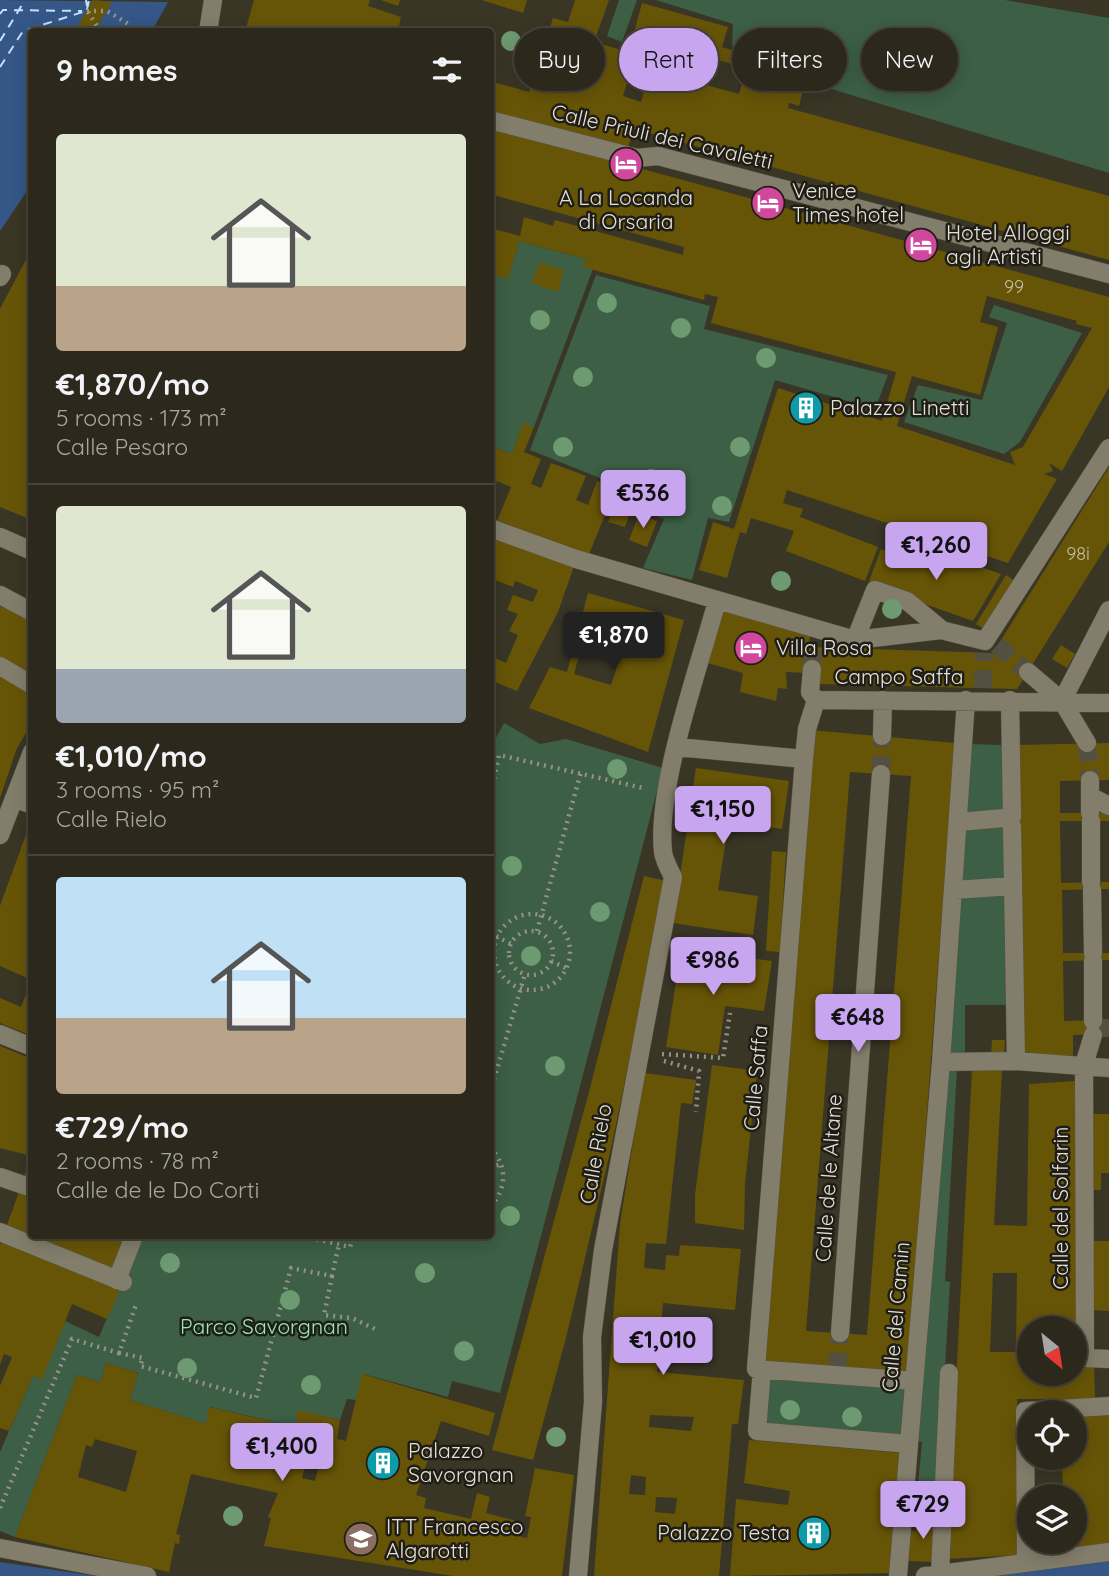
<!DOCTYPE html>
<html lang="en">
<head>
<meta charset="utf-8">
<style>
  :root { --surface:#2c281c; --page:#383429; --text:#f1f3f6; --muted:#a6a6a3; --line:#48443b; --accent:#c7a6ef }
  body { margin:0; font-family:Quicksand,sans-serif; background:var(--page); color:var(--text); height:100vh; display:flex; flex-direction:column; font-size:26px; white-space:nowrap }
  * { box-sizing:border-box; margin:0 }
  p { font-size:23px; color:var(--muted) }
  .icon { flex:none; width:38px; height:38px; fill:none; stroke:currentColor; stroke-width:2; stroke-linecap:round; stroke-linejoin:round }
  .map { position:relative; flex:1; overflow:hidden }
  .details { position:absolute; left:28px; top:28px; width:466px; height:1211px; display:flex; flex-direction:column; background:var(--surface); border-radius:7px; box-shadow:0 4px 18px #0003,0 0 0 2px var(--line) }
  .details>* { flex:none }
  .guide { position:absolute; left:514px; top:28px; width:488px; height:63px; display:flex; gap:14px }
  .needle { width:46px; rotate:150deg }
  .fabs { position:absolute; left:1017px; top:1316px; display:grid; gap:14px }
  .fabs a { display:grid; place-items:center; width:70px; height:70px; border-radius:50%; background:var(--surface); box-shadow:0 4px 18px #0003,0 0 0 2px var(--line); font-size:35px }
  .price { position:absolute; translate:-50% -60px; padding:0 16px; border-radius:7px; background:var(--accent); color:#111; font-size:23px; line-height:46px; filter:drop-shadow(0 2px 4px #0008) }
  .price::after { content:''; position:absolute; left:50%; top:42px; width:21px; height:16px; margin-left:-10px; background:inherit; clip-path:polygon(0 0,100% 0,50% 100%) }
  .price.active { background:#222; color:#fff }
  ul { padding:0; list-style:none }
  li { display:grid; align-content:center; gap:14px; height:371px; padding:0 28px }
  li+li { border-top:2px solid var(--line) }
  li span { display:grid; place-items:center; height:217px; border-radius:7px; color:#555 }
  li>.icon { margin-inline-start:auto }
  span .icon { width:126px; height:126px; fill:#fffc; stroke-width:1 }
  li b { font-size:30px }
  h2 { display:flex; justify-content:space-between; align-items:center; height:84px; padding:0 28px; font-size:30px }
  .chip { padding:0 24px; border-radius:32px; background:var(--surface); box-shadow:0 4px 18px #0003,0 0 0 2px var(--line); font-size:24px; line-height:63px }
  .chip.active { background:var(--accent); color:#111 }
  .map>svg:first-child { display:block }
</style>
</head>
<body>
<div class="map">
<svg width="1109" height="1576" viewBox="0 0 1109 1576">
  <rect width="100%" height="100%" fill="#3a3626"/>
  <!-- green -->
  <path fill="#3c5f45" d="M619,0H637L622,42L607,36Z
    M656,0H1005L1109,18V173L772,71L773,57L732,45L733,24Z
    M519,241L586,259L584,267L593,269L534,427L523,424L512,454L490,446V273L508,278Z
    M596,275L710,306L704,329L888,375L875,409L775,380L729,522L708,518L692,580L643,568L664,519L641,509L645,496L530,450Z
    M994,305L1082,333L1020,442L1004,454L904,422L918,385L982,400L1007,323L989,317Z
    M504,723L540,744L566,739L663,768L500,1393L452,1381L448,1397L363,1374L356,1400L347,1399L340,1420L298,1411L295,1427L210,1407L206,1424L130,1400L138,1373L106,1363L101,1382L77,1375L15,1537L0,1531V1452L33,1376L42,1379L65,1321L99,1337L141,1236H490V749Z
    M969,744L1003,745V813L963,815Z
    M1005,824V881L960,885L964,827Z
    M1004,892L1007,1005H965V1053H946L957,896Z
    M947,1068L957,1069L945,1281L950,1282L936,1519L915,1517L922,1442L917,1441Z
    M768,1376L906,1386L902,1435L765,1425Z"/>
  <!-- water -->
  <path fill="#345787" d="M0,0L168,2L152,31L32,32L31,185L0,231Z
    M1109,1561V1576H997Z
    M0,1562L96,1576H0Z"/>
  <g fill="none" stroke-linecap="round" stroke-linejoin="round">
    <!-- ferry -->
    <path stroke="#c9defd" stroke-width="2" stroke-dasharray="9 7" stroke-linecap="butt" d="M86,0L87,6
      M87,10L89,0
      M0,14L3,10L82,11
      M0,41L25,0
      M0,67L23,31L86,11"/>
  </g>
  <!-- building -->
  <path fill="#675507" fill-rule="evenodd" d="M93,0L112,2L94,32H74Z
    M254,0H370L368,6L401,17L398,32H245Z
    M381,0H400L398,6Z
    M482,0H527L523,13Z
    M575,0H609L594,42L622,50L619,64L632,67L623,96L641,102L653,59L632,53L636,42L632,40L642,3L728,27L722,47L766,61L762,72L718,60L714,78L686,71L684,79L739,94L745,73L803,89L799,106L789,103L788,108L1109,196V260L634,129L628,147L490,111V81L529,92L553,18L568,22Z
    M868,66L877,68L873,83L864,81Z
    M490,127L1109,297V387L1062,471L1049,463L1053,471L1044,474L1057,479L1008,563L787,490L783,503L803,509L800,517L878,547L865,581L786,551L794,531L751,518L746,534L740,532L727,578L699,570L713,522L734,529L778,388L882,421L896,372L711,323L718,297L705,294L704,300L583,267L586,259L519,241L508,279L490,273V228L520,236L524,217L553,226L555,220L683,255L684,247L490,194ZM987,296L1077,321L1076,324L1092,328L1023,447L1010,452L1015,465L897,426L912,376L980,395L998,327L980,322Z
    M32,248V289L27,297L32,299V520L0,507V309Z
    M539,263L564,270L558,292L532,283Z
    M523,423L534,427L524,452L541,459L531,484L541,488L551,463L586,476L576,500L588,505L597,481L616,488L587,559L495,526L511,487L497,481L490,502V446L512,454Z
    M1109,467V542L1017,689L819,684L821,669H807L806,673L786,672L787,689L778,688L776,701L740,692L743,673L704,662L718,607L810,633L809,647L993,653Z
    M620,491L636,497L625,527L608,522Z
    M639,514L657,521L647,547L629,540Z
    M490,533L574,566L558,612L517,691L490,680V656L506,663L518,635L509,631L518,614L507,610L513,595L533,602L538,590L515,581L513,587L490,578Z
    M881,549L927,566L934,551L1001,574L973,621L868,584Z
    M1006,575L1015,581L985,630L976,624Z
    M588,593L684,620L648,752L529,708L550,667L567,672ZM583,641L622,652L611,685L574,674Z
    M0,606L32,621V682L0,662Z
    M1061,645L1075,654L1067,668L1052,659Z
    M0,672L32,691V723L17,748L0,798Z
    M810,730L955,743L907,1376L761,1365ZM850,772L911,776L867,1335L806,1331Z
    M1109,743V780L1060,781V813H1109V821H1060L1061,883L1109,882V889L1062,890L1063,953H1109V960L1063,961L1064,1021L1109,1020V1034L1073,1035V1056L1021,1057L1017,745Z
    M696,768L789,781L782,829L729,821L718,890L758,896L753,935L673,923Z
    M32,818V980L0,966V906Z
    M772,851L786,852L780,952L766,951Z
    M644,876L667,881L611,1148L567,1334L533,1460L492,1450L590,1088Z
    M681,949L772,961L764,1011L725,1006L718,1055L666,1047Z
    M31,982H32V1036L0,1023V998L21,1007Z
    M992,1040H1005L1004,1056H991Z
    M0,1046L32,1059V1156L0,1148Z
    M712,1065L757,1071L745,1184L744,1230L695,1223V1195Z
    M972,1070H1002L994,1225L1027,1226L1029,1084L1076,1081L1077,1340L1074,1328H1029V1374H1074V1361H1094L1095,1399H1017L1019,1555L947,1559ZM993,1273H1017L1016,1352H990Z
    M644,1073L696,1080L692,1104L681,1103L666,1244L646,1243L644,1268L665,1270L666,1255L679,1256L680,1245L741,1249L735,1310L663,1303L657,1372L744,1380L738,1424H732L719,1576H594L620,1224ZM650,1415L694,1417L691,1431L649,1427ZM631,1475L646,1477L645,1495L629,1494ZM656,1497L677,1498L675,1514L655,1512Z
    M1090,1114H1109V1173H1101V1190H1090Z
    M32,1157V1184L22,1181Z
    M20,1189L32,1193V1236H127L113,1272L6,1228Z
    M3,1238L121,1287L107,1319L72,1304L42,1380L33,1376L9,1431L0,1428V1386L12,1357L4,1354L0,1365V1245Z
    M1091,1241H1109V1311L1092,1310Z
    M106,1363L138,1373L130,1400L206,1424L209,1407L295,1427L298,1410L340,1420L337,1439L346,1441L362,1374L495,1413L489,1436L441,1421L416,1495L426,1498L424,1508L471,1519L477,1493L490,1497L486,1513L516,1521L514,1535L527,1538L531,1517L525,1516L535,1468L574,1475L562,1576H453L264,1546L271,1518L268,1517L278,1493L191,1474L176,1534L180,1535L179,1544L175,1543L169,1572L15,1537L77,1375L101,1382ZM314,1434L326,1437L315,1481L302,1478ZM95,1439L137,1451L126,1492L78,1477L86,1445L92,1447Z
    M1109,1415V1545L1033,1553V1542H1074V1496H1032V1494L1063,1492L1062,1458H1074V1416Z
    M749,1440L901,1453L891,1573L730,1576L736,1499L788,1505L790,1491L744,1483Z
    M915,1517L936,1519L935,1562L907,1561L909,1530L916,1531Z"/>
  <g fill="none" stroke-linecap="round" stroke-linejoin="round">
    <!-- minor-tunnel -->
    <path stroke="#545041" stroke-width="18" stroke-dasharray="18 9" stroke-linecap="butt" d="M997,645L1028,672
      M812,669L813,647
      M983,688L984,653
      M1087,743L1090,780
      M881,774L882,736
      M1093,1028H1109
      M837,1371L840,1333"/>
    <defs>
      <path id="minor" d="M208,32L213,0
        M490,120L637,158L658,156L1109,274
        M0,277L2,274
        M490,528L576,559L855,640L941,630L985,641L1109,448
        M0,537L32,551
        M0,595L32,612
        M855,640L875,590L907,601L942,630
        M0,666L32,685
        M812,669L810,692L816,700
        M1028,672L1062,701L1087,743
        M816,700L807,729L804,759L756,1369L914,1381
        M816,700L1109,703
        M1010,700L1012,817
        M1062,701L1109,610
        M882,736L883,700
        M677,747L804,759
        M1090,780V813
        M1090,796L1109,806
        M14,798L32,805
        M1091,821V882
        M959,822L1004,818
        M1012,826L1016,1061
        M0,835L32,752
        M954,890L1013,886
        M1092,890L1093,953
        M1093,961V1021
        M0,1034L32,1047
        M1093,1035L1084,1065L1085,1358L1109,1359
        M941,1062L1016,1061L1109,1068
        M0,1177L32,1188
        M0,1232L123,1282
        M117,1280L134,1236
        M840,1333L881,774
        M762,1369L757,1431L909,1444
        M0,1548L147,1576
        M1026,1563L1025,1411L1109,1406
        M940,1574L949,1373
        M578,1576L593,1402L592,1337L603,1250L673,877C669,869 664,860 663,852C656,786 699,668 717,601
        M898,1576L941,1062L966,700
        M925,1576L1109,1552"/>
    </defs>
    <!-- minor casing -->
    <use href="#minor" stroke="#585446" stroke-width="19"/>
    <!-- path -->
    <path stroke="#969286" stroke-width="4.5" stroke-dasharray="2 5" stroke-linecap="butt" d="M87,11H107L130,25L126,32
      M88,12L97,26L105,32
      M490,799L499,755L643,788
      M494 952a38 38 0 1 1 76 0a38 38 0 1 1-76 0Z
      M509 953a22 22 0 1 1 44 0a22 22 0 1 1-44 0Z
      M537,931L581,772
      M490,933L511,944
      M551,961L566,968
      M662,1054L723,1058L730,1013
      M664,1061L699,1071L696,1112
      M490,1093L525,974
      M490,1148C508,1165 507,1189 490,1207
      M490,1168L501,1164
      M303,1236L350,1247L353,1237L362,1238L363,1236
      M332,1276L324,1315L352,1318L375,1329
      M119,1353L143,1358L140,1366L256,1398L291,1268L332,1276L339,1244
      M0,1508L72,1339L119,1353L137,1302"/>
    <!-- minor -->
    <use href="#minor" stroke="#837e6c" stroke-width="18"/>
  </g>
  <!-- trees -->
  <g fill="#6d9a70">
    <circle cx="511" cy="41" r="10"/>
    <circle cx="777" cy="50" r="10"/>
    <circle cx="607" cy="303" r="10"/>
    <circle cx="540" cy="320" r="10"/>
    <circle cx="681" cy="328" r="10"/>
    <circle cx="766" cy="358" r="10"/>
    <circle cx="583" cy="377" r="10"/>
    <circle cx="563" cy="447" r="10"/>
    <circle cx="740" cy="447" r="10"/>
    <circle cx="651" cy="479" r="10"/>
    <circle cx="722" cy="506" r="10"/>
    <circle cx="781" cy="581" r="10"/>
    <circle cx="892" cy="609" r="10"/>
    <circle cx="617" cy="769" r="10"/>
    <circle cx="512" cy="866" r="10"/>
    <circle cx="600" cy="912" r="10"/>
    <circle cx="531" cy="956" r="10"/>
    <circle cx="555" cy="1066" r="10"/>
    <circle cx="510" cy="1216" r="10"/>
    <circle cx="170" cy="1263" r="10"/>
    <circle cx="425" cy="1273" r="10"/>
    <circle cx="290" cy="1300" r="10"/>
    <circle cx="464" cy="1351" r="10"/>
    <circle cx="187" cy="1368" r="10"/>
    <circle cx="311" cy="1385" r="10"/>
    <circle cx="790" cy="1410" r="10"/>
    <circle cx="852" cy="1417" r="10"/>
    <circle cx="556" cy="1437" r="10"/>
    <circle cx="233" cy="1516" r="10"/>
  </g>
  <!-- icons -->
  <defs>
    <symbol id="hotel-disc" viewBox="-11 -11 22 22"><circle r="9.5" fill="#d1479c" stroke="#1f1d16"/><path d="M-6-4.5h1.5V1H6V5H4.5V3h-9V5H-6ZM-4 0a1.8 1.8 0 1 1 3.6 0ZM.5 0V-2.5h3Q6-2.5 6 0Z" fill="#fff"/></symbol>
    <symbol id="building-disc" viewBox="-11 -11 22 22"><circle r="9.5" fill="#0f9aa8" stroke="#1f1d16"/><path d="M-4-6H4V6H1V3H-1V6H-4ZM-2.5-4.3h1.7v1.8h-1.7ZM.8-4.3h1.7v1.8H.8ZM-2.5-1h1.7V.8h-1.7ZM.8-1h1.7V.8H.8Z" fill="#fff"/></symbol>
    <symbol id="school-disc" viewBox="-11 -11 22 22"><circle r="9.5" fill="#8d6e63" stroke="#1f1d16"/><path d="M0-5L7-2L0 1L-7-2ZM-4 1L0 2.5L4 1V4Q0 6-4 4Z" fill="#fff"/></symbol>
  </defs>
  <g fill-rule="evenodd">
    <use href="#hotel-disc" x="607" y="145" width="38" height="38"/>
    <use href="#hotel-disc" x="749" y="184" width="38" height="38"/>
    <use href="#hotel-disc" x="902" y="226" width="38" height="38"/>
    <use href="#building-disc" x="787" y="389" width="38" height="38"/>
    <use href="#hotel-disc" x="732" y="629" width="38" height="38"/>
    <use href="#building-disc" x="364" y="1444" width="38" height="38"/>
    <use href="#building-disc" x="795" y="1514" width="38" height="38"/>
    <use href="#school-disc" x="342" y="1520" width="38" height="38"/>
  </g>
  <g text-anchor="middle" stroke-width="5" stroke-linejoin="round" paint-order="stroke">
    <!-- number labels -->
    <g font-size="18" fill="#c5bea3">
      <text x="1014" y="293">99</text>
      <text x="1078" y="560">98i</text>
    </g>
    <!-- street labels -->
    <g font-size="21" fill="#e4e1d7" stroke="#1f1d16">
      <text transform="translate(662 137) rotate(13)" y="7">Calle Priuli dei Cavaletti</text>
      <text x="899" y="684">Campo Saffa</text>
      <text transform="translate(756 1078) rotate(-85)" y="7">Calle Saffa</text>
      <text transform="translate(596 1154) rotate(-80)" y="7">Calle Rielo</text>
      <text transform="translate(829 1178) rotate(-86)" y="7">Calle de le Altane</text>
      <text transform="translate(1061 1208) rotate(-90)" y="7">Calle del Solfarin</text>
      <text transform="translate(896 1317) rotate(-85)" y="7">Calle del Camin</text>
    </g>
    <!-- poi labels -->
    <g font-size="21" fill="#e4e1d7" stroke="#1f1d16" text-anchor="start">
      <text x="792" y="198">Venice<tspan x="792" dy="24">Times hotel</tspan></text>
      <text x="626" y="205" text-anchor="middle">A La Locanda<tspan x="626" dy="24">di Orsaria</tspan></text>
      <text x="946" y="240">Hotel Alloggi<tspan x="946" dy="24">agli Artisti</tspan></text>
      <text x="830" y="415">Palazzo Linetti</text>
      <text x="776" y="655">Villa Rosa</text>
      <text x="408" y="1458">Palazzo<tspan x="408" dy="24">Savorgnan</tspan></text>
      <text x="386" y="1534">ITT Francesco<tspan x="386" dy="24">Algarotti</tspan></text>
      <text x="790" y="1540" text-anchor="end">Palazzo Testa</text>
    </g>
    <!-- park labels -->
    <g font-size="21" fill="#97ebac" stroke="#1f1d16">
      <text x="264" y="1334">Parco Savorgnan</text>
    </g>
  </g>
</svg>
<div class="fabs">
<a><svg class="needle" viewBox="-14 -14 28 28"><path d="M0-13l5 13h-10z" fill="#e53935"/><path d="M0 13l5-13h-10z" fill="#a6a6a3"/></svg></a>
<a><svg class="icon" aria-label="locate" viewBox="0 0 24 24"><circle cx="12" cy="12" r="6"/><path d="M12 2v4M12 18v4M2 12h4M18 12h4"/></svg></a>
<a><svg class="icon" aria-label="layers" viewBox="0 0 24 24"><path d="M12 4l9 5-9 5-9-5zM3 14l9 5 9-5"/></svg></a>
</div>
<b class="price" style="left:643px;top:530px">€536</b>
<b class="price" style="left:936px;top:582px">€1,260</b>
<b class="price active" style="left:614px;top:672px">€1,870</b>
<b class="price" style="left:723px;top:846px">€1,150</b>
<b class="price" style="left:713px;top:997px">€986</b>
<b class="price" style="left:858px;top:1054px">€648</b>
<b class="price" style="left:663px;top:1377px">€1,010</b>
<b class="price" style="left:282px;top:1483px">€1,400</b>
<b class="price" style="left:923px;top:1541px">€729</b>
<div class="guide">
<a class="chip">Buy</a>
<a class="chip active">Rent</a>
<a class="chip">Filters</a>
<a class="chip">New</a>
</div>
<section class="details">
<h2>9 homes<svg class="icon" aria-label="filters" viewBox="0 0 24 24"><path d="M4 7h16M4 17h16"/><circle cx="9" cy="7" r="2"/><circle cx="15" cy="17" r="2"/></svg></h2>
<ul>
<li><span style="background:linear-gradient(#dfe7d0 70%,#b9a48a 0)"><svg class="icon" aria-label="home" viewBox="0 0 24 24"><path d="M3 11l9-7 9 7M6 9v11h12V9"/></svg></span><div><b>€1,870/mo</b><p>5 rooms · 173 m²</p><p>Calle Pesaro</p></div></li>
<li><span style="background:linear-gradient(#dfe7d0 75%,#9aa5b1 0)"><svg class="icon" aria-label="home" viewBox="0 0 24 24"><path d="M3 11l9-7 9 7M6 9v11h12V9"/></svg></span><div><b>€1,010/mo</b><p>3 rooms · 95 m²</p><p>Calle Rielo</p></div></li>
<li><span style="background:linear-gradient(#bfe0f5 65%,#b9a48a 0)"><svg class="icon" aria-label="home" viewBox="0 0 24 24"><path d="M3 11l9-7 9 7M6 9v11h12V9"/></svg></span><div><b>€729/mo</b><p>2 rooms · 78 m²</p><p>Calle de le Do Corti</p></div></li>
</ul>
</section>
</div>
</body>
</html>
